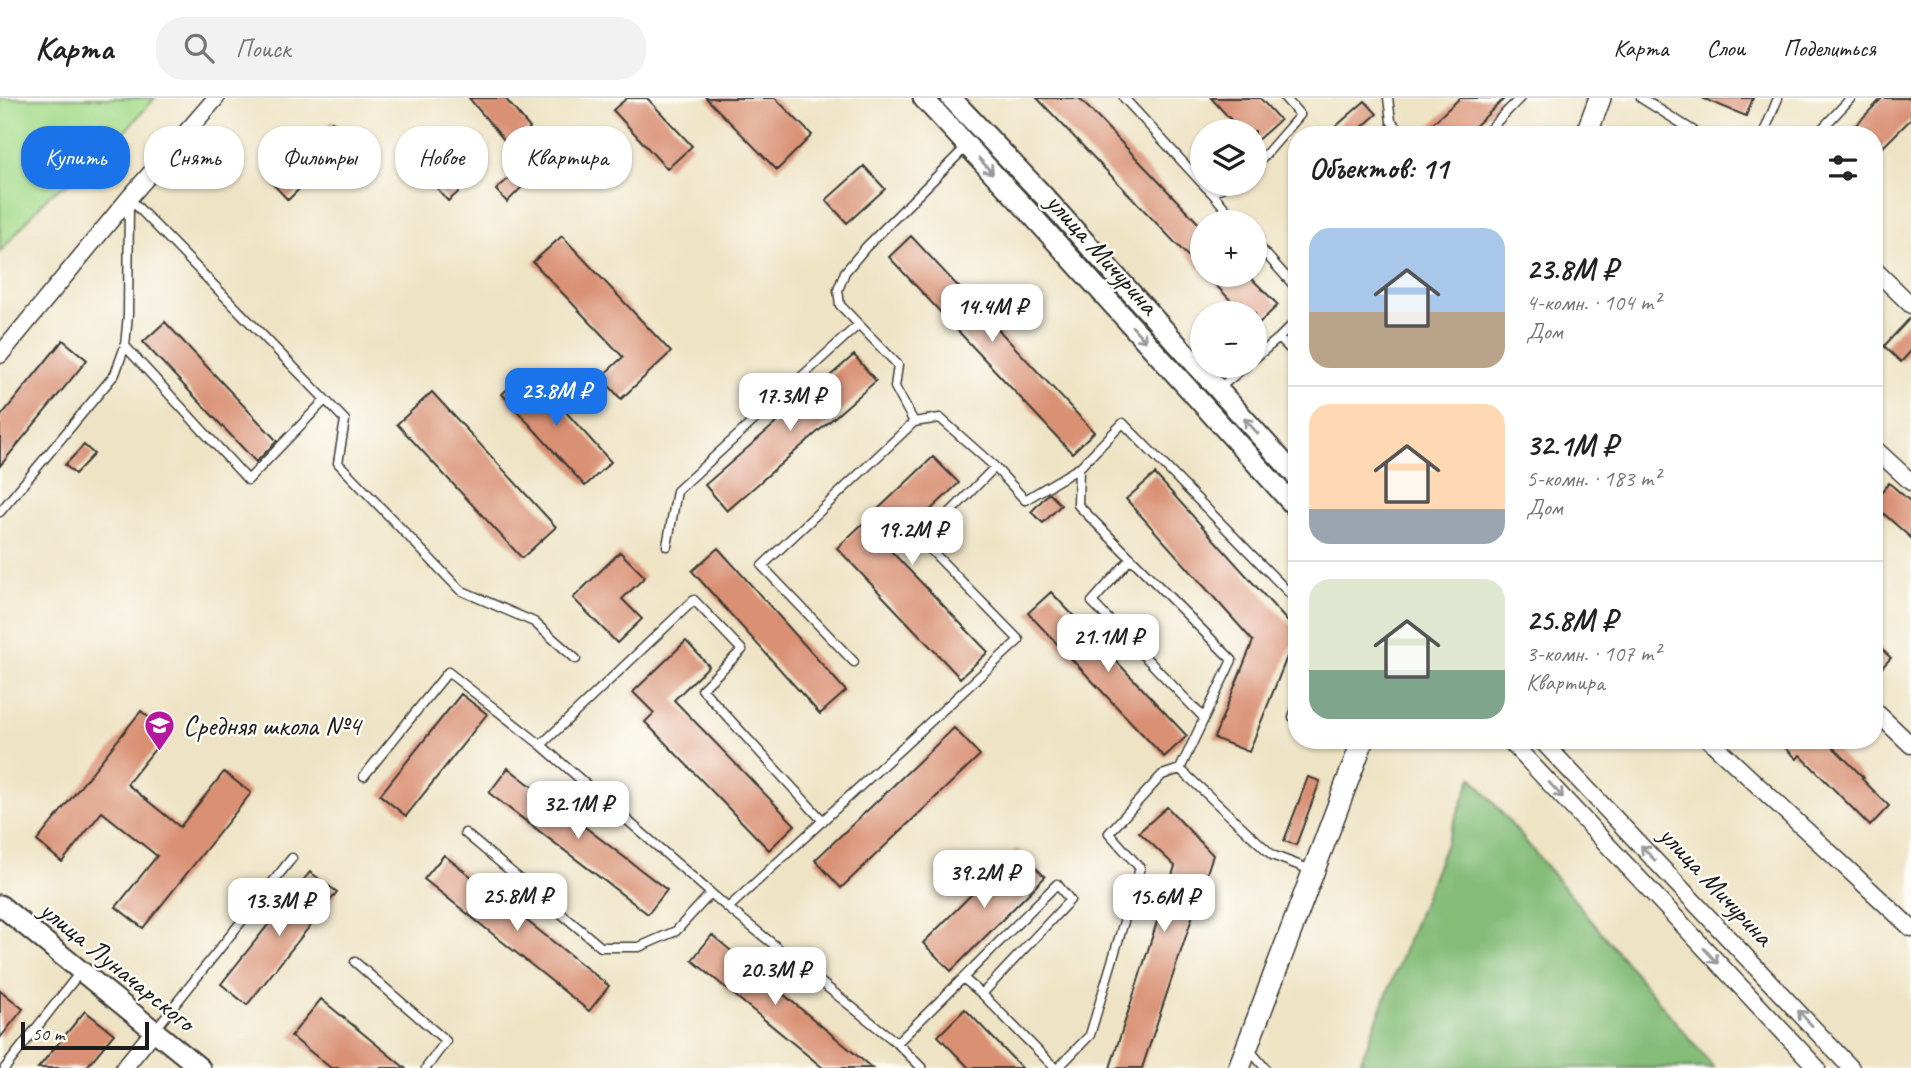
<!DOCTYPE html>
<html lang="ru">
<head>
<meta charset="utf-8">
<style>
  :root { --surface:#fff; --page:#f2f2f2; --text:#222; --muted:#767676; --line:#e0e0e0; --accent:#1a73e8 }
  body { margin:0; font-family:Caveat,sans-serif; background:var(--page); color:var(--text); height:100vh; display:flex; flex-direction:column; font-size:26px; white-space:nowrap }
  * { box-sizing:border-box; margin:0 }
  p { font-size:23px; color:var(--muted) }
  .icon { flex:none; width:38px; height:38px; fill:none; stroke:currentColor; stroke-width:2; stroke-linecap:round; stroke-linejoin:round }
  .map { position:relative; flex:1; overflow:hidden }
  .panel { position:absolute; left:1288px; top:28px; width:595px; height:623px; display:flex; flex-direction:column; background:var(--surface); border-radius:28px; box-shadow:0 2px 5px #0004 }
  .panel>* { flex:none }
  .top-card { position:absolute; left:21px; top:28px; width:665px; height:63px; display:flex; gap:14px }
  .tools { position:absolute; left:1190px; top:21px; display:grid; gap:14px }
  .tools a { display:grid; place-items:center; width:77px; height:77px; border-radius:50%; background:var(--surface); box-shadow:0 2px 5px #0004; font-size:35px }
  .scale { position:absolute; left:21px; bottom:18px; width:128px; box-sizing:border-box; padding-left:7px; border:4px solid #1c1c1c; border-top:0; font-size:19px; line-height:24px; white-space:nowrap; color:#1c1c1c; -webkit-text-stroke:5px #fdfcf7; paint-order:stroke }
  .price { position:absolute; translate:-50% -60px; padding:0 16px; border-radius:14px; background:#fff; color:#222; font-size:23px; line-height:46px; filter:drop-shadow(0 2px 4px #0008) }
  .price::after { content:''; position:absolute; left:50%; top:42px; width:21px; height:16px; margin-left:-10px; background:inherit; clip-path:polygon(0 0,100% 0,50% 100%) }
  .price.on { background:var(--accent); color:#fff }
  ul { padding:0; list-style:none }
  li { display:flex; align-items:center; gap:21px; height:175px; padding:0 21px }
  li+li { border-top:2px solid var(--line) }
  li span { display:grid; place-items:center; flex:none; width:196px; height:140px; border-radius:21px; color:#555 }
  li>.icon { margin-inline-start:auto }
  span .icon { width:84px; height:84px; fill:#fffc; stroke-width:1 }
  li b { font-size:30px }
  h2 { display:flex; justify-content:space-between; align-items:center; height:84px; padding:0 21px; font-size:30px }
  .pill { padding:0 24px; border-radius:28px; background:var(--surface); box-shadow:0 2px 5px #0004; font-size:24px; line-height:63px }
  .pill.on { background:var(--accent); color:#fff }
  header { display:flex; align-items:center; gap:42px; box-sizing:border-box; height:98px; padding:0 35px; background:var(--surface); border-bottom:2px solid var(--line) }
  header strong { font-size:33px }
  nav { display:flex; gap:38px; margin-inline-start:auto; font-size:24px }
  .search { width:490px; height:63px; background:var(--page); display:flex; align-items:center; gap:18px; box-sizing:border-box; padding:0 24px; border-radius:28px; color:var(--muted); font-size:26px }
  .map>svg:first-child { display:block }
</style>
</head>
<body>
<header>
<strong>Карта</strong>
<div class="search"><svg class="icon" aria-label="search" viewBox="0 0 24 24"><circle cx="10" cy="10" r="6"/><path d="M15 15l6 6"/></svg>Поиск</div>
<nav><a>Карта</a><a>Слои</a><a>Поделиться</a></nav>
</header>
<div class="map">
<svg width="1911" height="970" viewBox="0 0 1911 970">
  <rect width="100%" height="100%" fill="#fdfcf7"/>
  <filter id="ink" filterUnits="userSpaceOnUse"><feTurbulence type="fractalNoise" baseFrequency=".0143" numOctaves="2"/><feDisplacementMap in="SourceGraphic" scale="14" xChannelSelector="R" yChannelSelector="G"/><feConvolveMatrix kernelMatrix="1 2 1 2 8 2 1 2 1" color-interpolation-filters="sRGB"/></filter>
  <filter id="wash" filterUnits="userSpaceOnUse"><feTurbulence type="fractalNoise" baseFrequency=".00686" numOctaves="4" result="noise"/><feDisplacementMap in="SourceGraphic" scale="28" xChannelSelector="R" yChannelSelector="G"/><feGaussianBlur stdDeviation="1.57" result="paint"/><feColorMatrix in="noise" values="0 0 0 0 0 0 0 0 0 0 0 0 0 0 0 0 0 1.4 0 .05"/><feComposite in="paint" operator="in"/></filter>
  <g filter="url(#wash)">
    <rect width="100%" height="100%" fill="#eee3c4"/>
    <!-- green -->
    <path fill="#a6dc8c" stroke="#617c54" stroke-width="2" d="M0,0H155L90,72L49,97L0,154Z"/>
    <!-- forest -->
    <path fill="#84bc78" stroke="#506c4a" stroke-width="2" d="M1472,679L1714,970H1358Z"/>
    <g id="blocks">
      <!-- building -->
      <path fill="#d99073" d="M469,0H505L530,30L509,48Z
        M627,0H647L692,48L667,71L613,12Z
        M706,0H775L812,37L777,72Z
        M1037,0H1079L1202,129V173Z
        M1211,0H1260L1280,22L1255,44V33H1241Z
        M1460,0H1505L1466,37H1420Z
        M1702,0H1753L1746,18Z
        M1882,0H1911V21L1874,58V37H1846Z
        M1365,3L1377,16L1353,37H1326Z
        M332,23L350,41L288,102L271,84Z
        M864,68L885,91L847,125L826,102Z
        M456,72L468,86L448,103L436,89Z
        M511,78L522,89L507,104L496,92Z
        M562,138L671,254L621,301L601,279L623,259L533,164Z
        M911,138L1094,334L1072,355L889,159Z
        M1206,177H1248L1278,207L1255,229V215H1243Z
        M1911,219V253L1901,264L1884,248Z
        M165,224L277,343L256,364L143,244Z
        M63,242L87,262L0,368V319Z
        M854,257L876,283L727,413L705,387Z
        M528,272L611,364L585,388L502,296Z
        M432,294L556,429L522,460L397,326Z
        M84,347L94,356L75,376L65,367Z
        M933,359L959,385L889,451L988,554L960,580L837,450Z
        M1155,376L1297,534L1249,654L1214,640L1253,543L1126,401Z
        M1889,385L1911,404V440L1874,407V402Z
        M1049,395L1061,407L1043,425L1031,414Z
        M718,450L846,593L820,616L692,473Z
        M620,454L645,479L622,501L642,521L617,545L573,500Z
        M1051,494L1187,638L1164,659L1028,515Z
        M686,543L709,568L674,602L795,727L769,752L645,624L654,615L633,594Z
        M1874,544L1891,560L1874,578Z
        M461,596L487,616L406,718L380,697Z
        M141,613L168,635L127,686L180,729L224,674L251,695L143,830L116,809L157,758L102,714L62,764L37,743Z
        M954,630L980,657L841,790L815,762Z
        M1777,642H1826L1864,680L1862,681L1889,708L1870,728L1800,657L1797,661Z
        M508,670L667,792L648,816L489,695Z
        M1308,679L1320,683L1296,747L1284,743Z
        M1167,709L1213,757L1142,970H1110L1175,768L1139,734Z
        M1017,751L1045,779L951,873L923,845Z
        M444,757L609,888L589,913L424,781Z
        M310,774L337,794L247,907L221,886Z
        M712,837L872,970H823L692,862Z
        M0,892L23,911L0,940Z
        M321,901L405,970H331L291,938Z
        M965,911L1022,970H969L938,938Z
        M85,913L114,936L86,970H38Z"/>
    </g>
  </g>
  <g filter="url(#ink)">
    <use href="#blocks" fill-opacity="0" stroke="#3c3a35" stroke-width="2"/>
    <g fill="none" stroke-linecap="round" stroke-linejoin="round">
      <defs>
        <path id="service" d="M1124,0L1202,85
          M1388,0L1391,23L1404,37
          M1641,0L1700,37
          M1484,37L1520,0
          M1763,37L1778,0
          M1816,37L1851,0
          M1255,69L1300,17L1285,0
          M1203,86L1212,95L1229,86
          M1212,95L1237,124
          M129,100L345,322L338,365L460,492L534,524L576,561
          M1255,144L1297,191
          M1279,240L1297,222
          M125,248L248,382L325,302
          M1255,260L1279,240L1297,258
          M1218,291L1246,268
          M914,324L895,289L898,267L840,207L838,192L845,174L866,149L967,48
          M0,414L115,276L125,248L128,216L129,104
          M667,448L677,393L858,227
          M1131,460L1092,504L1204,620
          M1297,503L1123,325L1079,370L1078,407L1232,562L1180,671L1272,757L1311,772
          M854,564L762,468L914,324L940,320L995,369
          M1297,608L1293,619L1297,621
          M364,678L448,574L541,647
          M465,735L601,849H639L676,833L711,795
          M728,810L541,647L694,502L742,552L702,591L823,723
          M355,864L446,943L426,970
          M963,880L1057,786L1070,802L982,896
          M154,933L292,760
          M897,945L728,810L1019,542L922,443L995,369L1025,402L1079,370
          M1249,951L1265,970
          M5,970L81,873
          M922,970L897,945L963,880L982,896L1055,970
          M1058,970L1090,937L1140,770L1109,735L1162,677L1180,671"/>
        <path id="minor" d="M1874,171L1911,207
          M0,257L129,100L216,0
          M1874,350L1911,384
          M1874,612L1911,647
          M1509,642L1817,970
          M1541,642L1851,970
          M1709,642L1911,830
          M124,970L154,933"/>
        <path id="tertiary" d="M923,0L1028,113L1297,411
          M951,0L1043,97L1297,379
          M0,807L200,970"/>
        <path id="secondary" d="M1586,37L1600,0
          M1239,970L1363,642"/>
      </defs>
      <!-- service casing -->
      <use href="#service" stroke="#3c3a35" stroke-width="11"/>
      <!-- minor casing -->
      <use href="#minor" stroke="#3c3a35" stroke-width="19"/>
      <!-- tertiary casing -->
      <use href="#tertiary" stroke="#3c3a35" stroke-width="23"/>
      <!-- secondary casing -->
      <use href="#secondary" stroke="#3c3a35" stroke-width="24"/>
      <!-- service -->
      <use href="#service" stroke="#fff" stroke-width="8"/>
      <!-- minor -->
      <use href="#minor" stroke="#fff" stroke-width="16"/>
      <!-- tertiary -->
      <use href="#tertiary" stroke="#fff" stroke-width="19"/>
      <!-- secondary -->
      <use href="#secondary" stroke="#fff" stroke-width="21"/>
    </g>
    <!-- one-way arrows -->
    <defs><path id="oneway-shaft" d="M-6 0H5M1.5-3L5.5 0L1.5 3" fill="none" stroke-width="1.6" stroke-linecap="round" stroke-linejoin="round" transform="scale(1.75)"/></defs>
    <g stroke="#999">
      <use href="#oneway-shaft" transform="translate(986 68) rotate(47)"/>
      <use href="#oneway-shaft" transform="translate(1139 236) rotate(48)"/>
      <use href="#oneway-shaft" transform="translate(1251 328) rotate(-132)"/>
      <use href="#oneway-shaft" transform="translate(1556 692) rotate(47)"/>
      <use href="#oneway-shaft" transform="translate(1648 755) rotate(-133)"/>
      <use href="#oneway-shaft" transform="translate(1711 858) rotate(47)"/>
      <use href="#oneway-shaft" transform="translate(1805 920) rotate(-133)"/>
    </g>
  </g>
  <!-- icons -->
  <defs>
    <symbol id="school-pin" viewBox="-11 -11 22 30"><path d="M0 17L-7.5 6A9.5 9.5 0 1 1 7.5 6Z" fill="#b5179e" stroke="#fdfcf7"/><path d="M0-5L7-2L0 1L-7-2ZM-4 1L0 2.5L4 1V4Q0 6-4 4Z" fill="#fff"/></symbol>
  </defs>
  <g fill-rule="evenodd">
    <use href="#school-pin" x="142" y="610" width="35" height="47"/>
  </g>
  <g text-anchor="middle" stroke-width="5" stroke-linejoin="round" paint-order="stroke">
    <!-- street labels -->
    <g font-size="28" fill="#1c1c1c" stroke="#fdfcf7">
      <text transform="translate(1103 155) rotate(48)" y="10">улица Мичурина</text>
      <text transform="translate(1717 787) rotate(47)" y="10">улица Мичурина</text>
      <text transform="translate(118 867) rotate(39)" y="10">улица Луначарского</text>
    </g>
    <!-- poi labels -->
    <g font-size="28" fill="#1c1c1c" stroke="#fdfcf7" text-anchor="start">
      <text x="183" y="637">Средняя школа №4</text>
    </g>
  </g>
</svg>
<div class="tools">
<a><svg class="icon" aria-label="layers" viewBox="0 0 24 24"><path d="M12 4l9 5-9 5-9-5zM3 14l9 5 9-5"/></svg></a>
<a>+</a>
<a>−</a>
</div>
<div class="scale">50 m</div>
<b class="price" style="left:992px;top:246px">14.4M ₽</b>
<b class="price on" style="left:556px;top:330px">23.8M ₽</b>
<b class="price" style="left:790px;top:335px">17.3M ₽</b>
<b class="price" style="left:912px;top:469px">19.2M ₽</b>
<b class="price" style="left:1108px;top:576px">21.1M ₽</b>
<b class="price" style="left:578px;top:743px">32.1M ₽</b>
<b class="price" style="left:984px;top:812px">39.2M ₽</b>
<b class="price" style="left:517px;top:835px">25.8M ₽</b>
<b class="price" style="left:1164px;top:836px">15.6M ₽</b>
<b class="price" style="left:279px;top:840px">13.3M ₽</b>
<b class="price" style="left:775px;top:909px">20.3M ₽</b>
<div class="top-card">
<a class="pill on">Купить</a>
<a class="pill">Снять</a>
<a class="pill">Фильтры</a>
<a class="pill">Новое</a>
<a class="pill">Квартира</a>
</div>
<section class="panel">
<h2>Объектов: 11<svg class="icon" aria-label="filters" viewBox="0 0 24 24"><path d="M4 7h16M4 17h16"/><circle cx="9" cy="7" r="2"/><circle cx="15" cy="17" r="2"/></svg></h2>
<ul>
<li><span style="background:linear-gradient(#a9c7e8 60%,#b9a48a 0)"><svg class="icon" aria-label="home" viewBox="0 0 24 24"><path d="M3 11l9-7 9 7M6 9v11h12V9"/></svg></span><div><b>23.8M ₽</b><p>4-комн. · 104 m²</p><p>Дом</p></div></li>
<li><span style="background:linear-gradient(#ffd9b3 75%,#9aa5b1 0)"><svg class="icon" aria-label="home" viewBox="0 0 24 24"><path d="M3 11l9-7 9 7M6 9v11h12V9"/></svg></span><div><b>32.1M ₽</b><p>5-комн. · 183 m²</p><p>Дом</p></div></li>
<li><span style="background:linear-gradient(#dfe7d0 65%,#7fa58c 0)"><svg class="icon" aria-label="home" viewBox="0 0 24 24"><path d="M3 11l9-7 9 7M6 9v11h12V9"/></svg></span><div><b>25.8M ₽</b><p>3-комн. · 107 m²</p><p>Квартира</p></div></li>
</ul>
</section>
</div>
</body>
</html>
